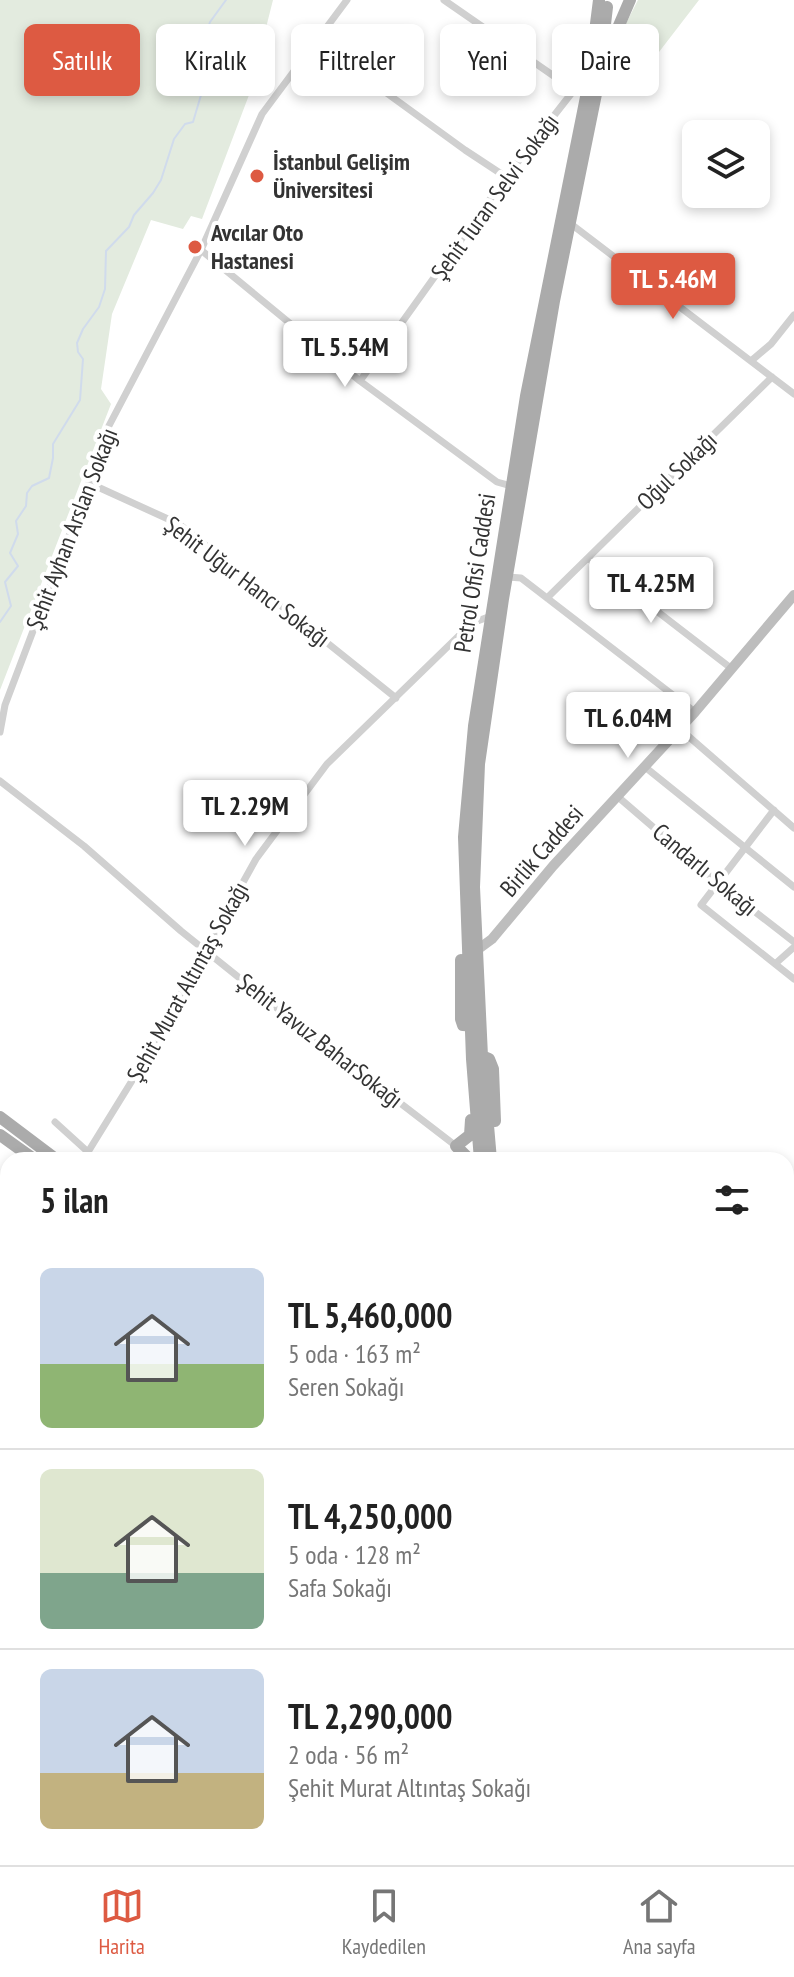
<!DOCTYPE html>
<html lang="tr">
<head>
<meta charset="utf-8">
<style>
  :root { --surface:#fff; --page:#f6f6f6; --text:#222; --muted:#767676; --line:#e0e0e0; --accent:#dd5a42 }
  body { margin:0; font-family:"PT Sans Narrow",sans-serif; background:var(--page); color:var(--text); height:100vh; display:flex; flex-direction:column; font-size:30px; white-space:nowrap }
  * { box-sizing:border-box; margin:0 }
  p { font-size:26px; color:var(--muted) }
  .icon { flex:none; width:44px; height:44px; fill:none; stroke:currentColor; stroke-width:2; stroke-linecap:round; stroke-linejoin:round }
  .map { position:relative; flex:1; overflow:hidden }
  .drawer { position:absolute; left:0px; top:1152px; width:794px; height:714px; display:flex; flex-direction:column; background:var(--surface); border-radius:24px 24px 0 0; box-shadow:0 4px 12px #0003 }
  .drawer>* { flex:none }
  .top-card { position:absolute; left:24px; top:24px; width:746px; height:72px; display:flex; gap:16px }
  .buttons { position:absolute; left:682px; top:120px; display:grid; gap:16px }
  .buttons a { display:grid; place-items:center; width:88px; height:88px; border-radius:12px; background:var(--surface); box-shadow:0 4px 12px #0003; font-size:40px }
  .price { position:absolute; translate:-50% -68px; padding:0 18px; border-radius:8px; background:#fff; color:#222; font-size:26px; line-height:52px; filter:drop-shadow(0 2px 4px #0008) }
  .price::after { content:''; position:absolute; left:50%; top:48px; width:24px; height:18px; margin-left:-12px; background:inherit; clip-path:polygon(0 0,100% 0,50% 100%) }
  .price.current { background:var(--accent); color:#fff }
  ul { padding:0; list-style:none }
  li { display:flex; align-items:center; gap:24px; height:200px; padding:0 40px }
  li+li { border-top:2px solid var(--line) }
  li span { display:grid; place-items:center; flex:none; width:224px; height:160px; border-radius:12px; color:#555 }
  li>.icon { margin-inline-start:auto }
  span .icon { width:96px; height:96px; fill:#fffc; stroke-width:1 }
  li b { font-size:34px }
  h2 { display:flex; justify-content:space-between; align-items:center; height:96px; padding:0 40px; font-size:34px }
  .chip { padding:0 28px; border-radius:12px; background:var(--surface); box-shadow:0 4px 12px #0003; font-size:28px; line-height:72px }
  .chip.current { background:var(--accent); color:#fff }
  .menu { display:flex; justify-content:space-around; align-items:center; height:112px; border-top:2px solid var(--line); background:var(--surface); font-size:22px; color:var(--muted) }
  .menu a { display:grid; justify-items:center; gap:4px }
  .menu .current { color:var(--accent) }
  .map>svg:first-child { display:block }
</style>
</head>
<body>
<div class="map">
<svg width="794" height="1865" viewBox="0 0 794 1865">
  <rect width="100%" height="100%" fill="#fff"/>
  <!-- green -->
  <path fill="#e3ebdf" d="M0,0H273L249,95L202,219L191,216L183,229L151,220L112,314L101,389L111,404L0,690Z
    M638,0H699L649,65L617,41Z"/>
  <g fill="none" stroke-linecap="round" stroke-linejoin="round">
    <!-- stream -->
    <path stroke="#d0dbec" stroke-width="2" d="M0,622L11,606L5,582L18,566L10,553L18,534L16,521L26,506L27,493L32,486L49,478L53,458V444L80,400L83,359L78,352L77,343L83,329L99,307L105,289L106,251L129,227L134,215L153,193L161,180L174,139L185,124L193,122L204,85L208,61L207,31L210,22L226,0"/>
    <!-- street -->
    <path stroke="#d0d0d0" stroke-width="7" d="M444,0L574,90L588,87
      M315,41L465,150L506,177
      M571,224L794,394
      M201,250L360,381L497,482L511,486
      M751,361L771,344L794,315
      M360,381L506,177L574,90
      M89,483L179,524L396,698
      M588,558L732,669
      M508,577L521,578L695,712
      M547,598L772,377
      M680,729L794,828
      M0,732L5,705L89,483L101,441L201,250L262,114L347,0
      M645,767L794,887
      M0,781L84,846L181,931L278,1009L456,1146
      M617,796L718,883L794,942
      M774,810L701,905L794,979
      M775,964L794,947
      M55,1122L88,1152L138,1071L256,859L327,764L472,623L491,616
      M786,1341L794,1347
      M786,1471L794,1478
      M786,1501L794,1492
      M786,1533L794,1539
      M786,1597L794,1603
      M786,1660L794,1648
      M786,1854L791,1865"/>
    <!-- secondary -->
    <path stroke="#bdbdbd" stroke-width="10" d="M477,950L492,939L553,866L695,712L794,595
      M786,1326L794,1316
      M786,1410L794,1417"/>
    <!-- primary -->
    <path stroke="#ababab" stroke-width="12" d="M605,58L630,0
      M461,960V1019L463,1025L475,1026
      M482,1056L489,1059L493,1069L495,1121
      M0,1117L57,1160
      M0,1135L35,1160
      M470,1160L456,1146L470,1135L471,1120
      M480,1160L472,1059L464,837L474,726L526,396L588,87L599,0
      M491,1160L482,1056L474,887L479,764L503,599L554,301L598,84L607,7
      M786,1744L794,1751
      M786,1762L794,1769
      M432,1865L434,1858
      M441,1865L443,1858"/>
  </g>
  <!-- markers -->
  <g fill="#dd5a42" stroke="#fff" stroke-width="3">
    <circle cx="257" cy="176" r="8"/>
    <circle cx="195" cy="247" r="8"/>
  </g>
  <g text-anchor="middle" stroke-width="8" stroke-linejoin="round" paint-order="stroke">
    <!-- poi labels -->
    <g font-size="24" font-weight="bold" fill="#333" stroke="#fff" text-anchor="start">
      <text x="273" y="170">İstanbul Gelişim<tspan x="273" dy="28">Üniversitesi</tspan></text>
      <text x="211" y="241">Avcılar Oto<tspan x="211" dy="28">Hastanesi</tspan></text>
    </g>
    <!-- street labels -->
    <g font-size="24" fill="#333" stroke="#fff">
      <text transform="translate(495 197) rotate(-54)" y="8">Şehit Turan Selvi Sokağı</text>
      <text transform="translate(677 471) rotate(-44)" y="8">Oğul Sokağı</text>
      <text transform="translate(72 529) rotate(-69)" y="8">Şehit Ayhan Arslan Sokağı</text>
      <text transform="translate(475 573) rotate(-81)" y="8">Petrol Ofisi Caddesi</text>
      <text transform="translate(247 582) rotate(37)" y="8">Şehit Uğur Hancı Sokağı</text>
      <text transform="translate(542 851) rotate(-49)" y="8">Birlik Caddesi</text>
      <text transform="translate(705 870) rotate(40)" y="8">Candarlı Sokağı</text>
      <text transform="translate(188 982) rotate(-61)" y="8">Şehit Murat Altıntaş Sokağı</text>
      <text transform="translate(320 1041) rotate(38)" y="8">Şehit Yavuz BaharSokağı</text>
    </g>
  </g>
</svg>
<div class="buttons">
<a><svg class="icon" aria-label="layers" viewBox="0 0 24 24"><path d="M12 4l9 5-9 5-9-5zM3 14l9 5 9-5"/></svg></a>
</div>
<b class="price current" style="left:673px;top:321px">TL 5.46M</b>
<b class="price" style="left:345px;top:389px">TL 5.54M</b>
<b class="price" style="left:651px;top:625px">TL 4.25M</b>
<b class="price" style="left:628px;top:760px">TL 6.04M</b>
<b class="price" style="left:245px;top:848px">TL 2.29M</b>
<div class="top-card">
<a class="chip current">Satılık</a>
<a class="chip">Kiralık</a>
<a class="chip">Filtreler</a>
<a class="chip">Yeni</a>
<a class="chip">Daire</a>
</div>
<section class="drawer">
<h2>5 ilan<svg class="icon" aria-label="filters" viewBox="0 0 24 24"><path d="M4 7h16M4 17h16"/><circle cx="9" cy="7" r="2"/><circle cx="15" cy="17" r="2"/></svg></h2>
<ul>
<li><span style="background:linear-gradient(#c9d6e8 60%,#8fb573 0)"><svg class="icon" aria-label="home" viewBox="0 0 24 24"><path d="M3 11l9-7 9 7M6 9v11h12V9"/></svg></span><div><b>TL 5,460,000</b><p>5 oda · 163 m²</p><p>Seren Sokağı</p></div></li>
<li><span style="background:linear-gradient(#dfe7d0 65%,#7fa58c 0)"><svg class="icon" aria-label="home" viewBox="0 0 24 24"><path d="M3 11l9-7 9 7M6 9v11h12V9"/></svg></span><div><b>TL 4,250,000</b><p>5 oda · 128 m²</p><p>Safa Sokağı</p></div></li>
<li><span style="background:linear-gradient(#c9d6e8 65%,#c2b280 0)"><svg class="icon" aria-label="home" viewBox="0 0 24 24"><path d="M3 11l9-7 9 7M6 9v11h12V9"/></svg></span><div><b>TL 2,290,000</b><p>2 oda · 56 m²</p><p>Şehit Murat Altıntaş Sokağı</p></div></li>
</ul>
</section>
</div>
<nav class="menu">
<a class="current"><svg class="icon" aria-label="map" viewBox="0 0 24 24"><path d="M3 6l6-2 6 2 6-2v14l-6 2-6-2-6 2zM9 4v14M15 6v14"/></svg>Harita</a>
<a><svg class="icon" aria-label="saved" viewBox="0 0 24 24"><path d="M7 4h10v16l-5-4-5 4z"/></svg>Kaydedilen</a>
<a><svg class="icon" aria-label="home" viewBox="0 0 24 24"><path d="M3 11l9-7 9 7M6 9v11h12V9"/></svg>Ana sayfa</a>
</nav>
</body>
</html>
